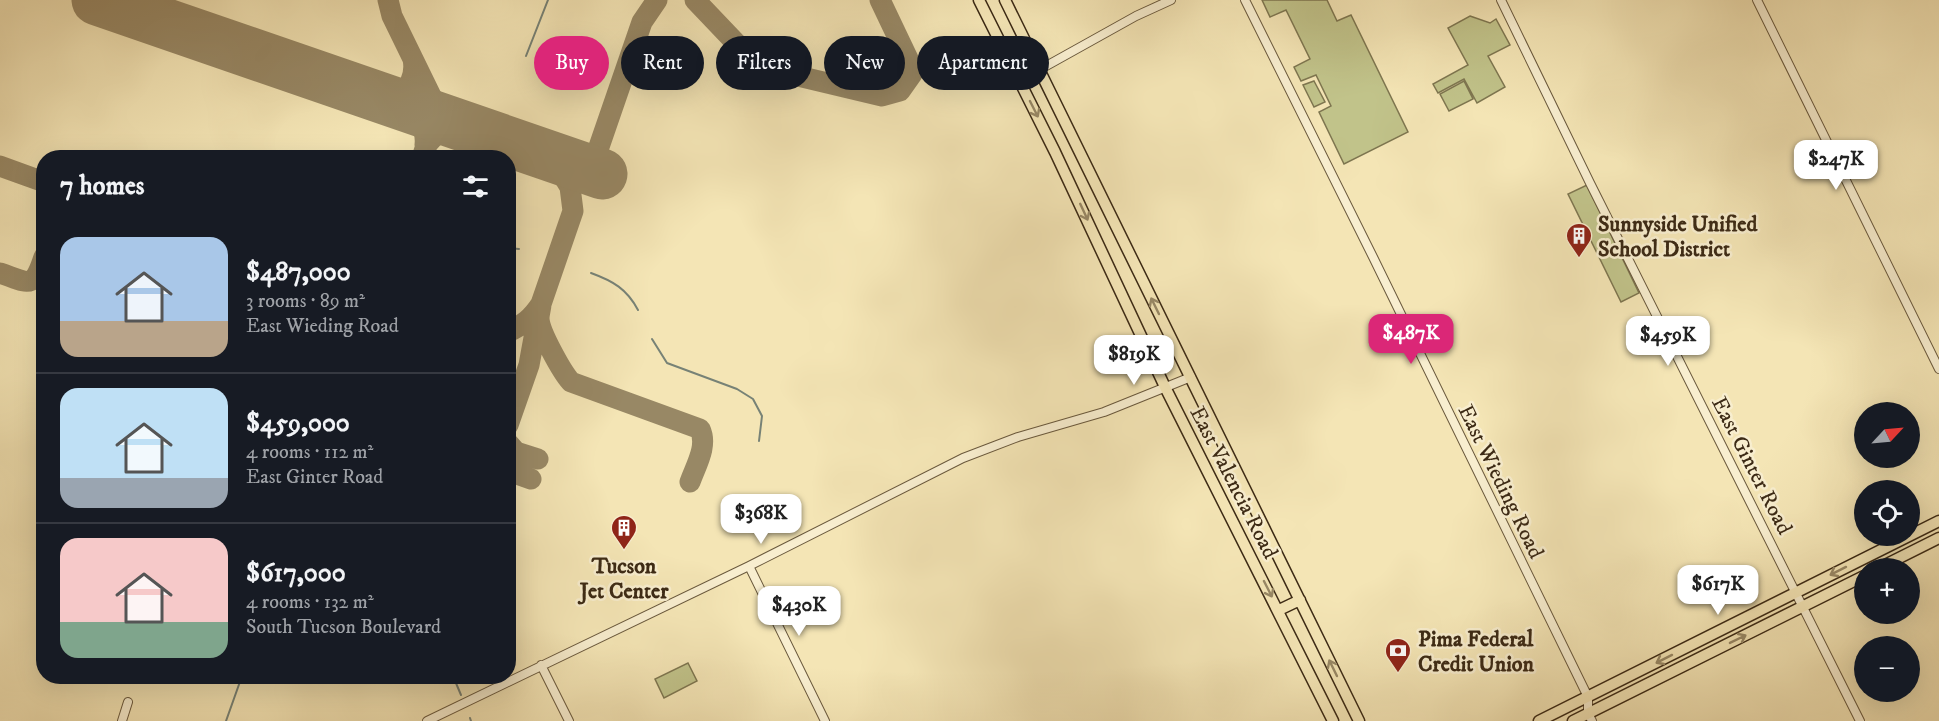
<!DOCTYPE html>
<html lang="en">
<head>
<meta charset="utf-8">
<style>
  :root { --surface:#171b24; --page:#20242c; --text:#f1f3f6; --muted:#9ea1a6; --line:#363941; --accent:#db2777 }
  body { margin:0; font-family:"IM FELL DW Pica",serif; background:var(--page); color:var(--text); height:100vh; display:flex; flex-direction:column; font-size:22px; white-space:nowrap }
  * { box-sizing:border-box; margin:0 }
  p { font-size:20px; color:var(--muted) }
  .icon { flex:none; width:33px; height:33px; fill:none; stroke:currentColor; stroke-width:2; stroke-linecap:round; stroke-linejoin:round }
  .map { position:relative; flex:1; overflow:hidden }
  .sheet { position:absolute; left:36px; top:150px; width:480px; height:534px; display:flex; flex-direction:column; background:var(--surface); border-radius:24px; box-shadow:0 6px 24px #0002 }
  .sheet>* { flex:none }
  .banner { position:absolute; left:534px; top:36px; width:570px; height:54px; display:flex; gap:12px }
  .needle { width:39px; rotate:64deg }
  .buttons { position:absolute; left:1854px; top:402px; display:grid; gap:12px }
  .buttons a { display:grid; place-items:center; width:66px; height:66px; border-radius:50%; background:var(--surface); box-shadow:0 6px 24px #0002; font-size:30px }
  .price { position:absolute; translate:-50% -51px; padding:0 14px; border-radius:12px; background:#fff; color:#222; font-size:20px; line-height:39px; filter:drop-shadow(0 2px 3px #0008) }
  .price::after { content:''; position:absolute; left:50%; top:36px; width:18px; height:14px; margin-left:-9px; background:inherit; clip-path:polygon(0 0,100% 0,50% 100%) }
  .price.on { background:var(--accent); color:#fff }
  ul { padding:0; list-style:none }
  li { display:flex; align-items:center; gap:18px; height:150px; padding:0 24px }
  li+li { border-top:2px solid var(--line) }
  li span { display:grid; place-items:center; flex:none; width:168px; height:120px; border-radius:18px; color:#555 }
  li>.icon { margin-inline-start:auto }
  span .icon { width:72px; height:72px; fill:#fffc; stroke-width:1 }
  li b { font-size:26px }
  h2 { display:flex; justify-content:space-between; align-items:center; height:72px; padding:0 24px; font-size:26px }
  .chip { padding:0 21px; border-radius:27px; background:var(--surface); box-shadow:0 6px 24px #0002; font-size:21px; line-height:54px }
  .chip.on { background:var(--accent); color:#fff }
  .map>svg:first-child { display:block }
</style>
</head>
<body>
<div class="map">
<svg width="1939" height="721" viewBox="0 0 1939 721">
  <rect width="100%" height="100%" fill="#f4e5b5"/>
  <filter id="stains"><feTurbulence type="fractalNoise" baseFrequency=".00333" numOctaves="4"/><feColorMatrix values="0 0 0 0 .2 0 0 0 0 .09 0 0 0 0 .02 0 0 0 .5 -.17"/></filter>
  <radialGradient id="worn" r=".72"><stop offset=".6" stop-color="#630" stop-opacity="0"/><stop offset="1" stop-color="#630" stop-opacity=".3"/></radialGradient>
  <!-- green -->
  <path fill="#c1c38a" stroke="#7e7650" stroke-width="1.5" d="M1262,0H1327L1337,21L1351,15L1408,132L1344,164L1319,112L1331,106L1316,75L1301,81L1294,67L1310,59L1286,10L1270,17Z
    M1470,16L1490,23L1496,19L1510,45L1488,56L1505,87L1477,103L1464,79L1438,93L1433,84L1468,65L1448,28Z
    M1314,81L1325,102L1314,107L1303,85Z
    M1464,81L1473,99L1449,111L1440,94Z
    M1587,185L1639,293L1621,302L1568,194Z
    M688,663L697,681L664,698L655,679Z"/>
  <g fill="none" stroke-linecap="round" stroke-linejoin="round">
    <!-- stream -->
    <path stroke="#778276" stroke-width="2" d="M526,56L548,0
      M508,248L519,249
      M591,273C613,281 627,289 638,310
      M652,339L667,363L737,389L753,399L762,416L759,441
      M453,676L461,695
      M470,718L471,721
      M226,721L242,676"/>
    <!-- taxiway -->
    <path stroke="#988865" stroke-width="21" d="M388,0L392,16L433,100L435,117L422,158
      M695,0L755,63L764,68L882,96L900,91L912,74L910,63L880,0
      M377,97C382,96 388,97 393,96C410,92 416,74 413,59
      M404,106C417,117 427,127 425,145
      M425,148C434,133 446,128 463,126
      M0,166L44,182
      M591,170L642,22L657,0
      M0,273C29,283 33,290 44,257
      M541,304C541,308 539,314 539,318C539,331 562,372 571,382L700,429C708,446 696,465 690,482
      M508,332C523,325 532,318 541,304L573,211L570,187L551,156
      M508,425L529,365L538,316
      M508,443L516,452L538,459
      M508,471L531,479"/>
    <!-- runway -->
    <path stroke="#988865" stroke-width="51" d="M97,0L602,174"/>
    <defs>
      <path id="minor" d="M1245,0L1373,257L1588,697V713L1592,721
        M1501,0L1590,183L1860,721
        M1757,0L1939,369
        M1039,70L1136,16L1171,0
        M749,566L825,721
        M541,665L569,721
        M122,721L128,702
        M427,721L749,566L963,458L1018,437L1104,412L1191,377"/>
      <path id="major" d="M979,0L1055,152L1165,387L1333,721
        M1005,0L1359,721
        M1879,568L1939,538
        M1279,610L1300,600
        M1539,721L1939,521
        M1573,721L1864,576"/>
    </defs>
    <!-- minor casing -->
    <use href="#minor" stroke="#6a593d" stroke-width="10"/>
    <!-- major casing -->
    <use href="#major" stroke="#3c2a15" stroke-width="13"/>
    <!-- minor -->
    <use href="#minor" stroke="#f8eecf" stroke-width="8"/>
    <!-- major -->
    <use href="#major" stroke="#f4e5b5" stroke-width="10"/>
  </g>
  <!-- one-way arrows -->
  <defs><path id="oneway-shaft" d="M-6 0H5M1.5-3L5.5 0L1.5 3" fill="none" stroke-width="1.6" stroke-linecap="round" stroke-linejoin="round" transform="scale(1.5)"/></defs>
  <g stroke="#988865">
    <use href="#oneway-shaft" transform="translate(1034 109) rotate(63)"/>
    <use href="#oneway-shaft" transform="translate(1084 212) rotate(65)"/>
    <use href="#oneway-shaft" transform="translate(1155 306) rotate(-116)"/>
    <use href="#oneway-shaft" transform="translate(1838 571) rotate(153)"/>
    <use href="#oneway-shaft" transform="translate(1268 589) rotate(63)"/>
    <use href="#oneway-shaft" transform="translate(1738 639) rotate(-26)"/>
    <use href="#oneway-shaft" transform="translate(1664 659) rotate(153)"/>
    <use href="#oneway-shaft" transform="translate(1333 668) rotate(-116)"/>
  </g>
  <!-- icons -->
  <defs>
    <symbol id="building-pin" viewBox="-11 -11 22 30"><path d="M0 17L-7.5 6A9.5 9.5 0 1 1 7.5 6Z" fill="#8f2418" stroke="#f8eecf"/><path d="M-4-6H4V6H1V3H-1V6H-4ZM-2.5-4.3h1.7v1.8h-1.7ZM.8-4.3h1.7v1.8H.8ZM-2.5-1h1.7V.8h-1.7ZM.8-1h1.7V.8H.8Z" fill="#fff"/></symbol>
    <symbol id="bank-pin" viewBox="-11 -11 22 30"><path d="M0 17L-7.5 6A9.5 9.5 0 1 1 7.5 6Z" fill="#8f2418" stroke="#f8eecf"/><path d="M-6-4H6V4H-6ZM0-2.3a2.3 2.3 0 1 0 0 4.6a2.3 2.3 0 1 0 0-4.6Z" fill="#fff"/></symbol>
  </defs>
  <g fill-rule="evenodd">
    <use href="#building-pin" x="1564" y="221" width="30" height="40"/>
    <use href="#building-pin" x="609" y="513" width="30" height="40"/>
    <use href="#bank-pin" x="1383" y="636" width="30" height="40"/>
  </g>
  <g text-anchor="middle" stroke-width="5" stroke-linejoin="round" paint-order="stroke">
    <!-- poi labels -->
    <g font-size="22" font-weight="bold" fill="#3c2a15" stroke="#f8eecf" text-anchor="start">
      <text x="1598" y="231">Sunnyside Unified<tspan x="1598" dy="25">School District</tspan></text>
      <text x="624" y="573" text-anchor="middle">Tucson<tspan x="624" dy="25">Jet Center</tspan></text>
      <text x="1418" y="646">Pima Federal<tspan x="1418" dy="25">Credit Union</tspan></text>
    </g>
    <!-- street labels -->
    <g font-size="22" fill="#3c2a15" stroke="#f8eecf">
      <text transform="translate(1753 465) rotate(63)" y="8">East Ginter Road</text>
      <text transform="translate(1502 481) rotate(64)" y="8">East Wieding Road</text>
      <text transform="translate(1235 482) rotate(63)" y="8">East Valencia Road</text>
    </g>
  </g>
  <rect width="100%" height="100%" filter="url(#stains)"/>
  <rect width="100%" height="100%" fill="url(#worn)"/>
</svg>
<div class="buttons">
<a><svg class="needle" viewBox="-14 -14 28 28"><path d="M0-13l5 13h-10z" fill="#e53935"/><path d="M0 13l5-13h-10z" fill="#9ea1a6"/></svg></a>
<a><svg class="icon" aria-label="locate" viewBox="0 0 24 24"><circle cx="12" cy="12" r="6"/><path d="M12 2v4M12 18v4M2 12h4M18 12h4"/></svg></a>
<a>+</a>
<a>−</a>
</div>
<b class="price" style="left:1836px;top:191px">$247K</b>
<b class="price on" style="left:1411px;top:365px">$487K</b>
<b class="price" style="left:1668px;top:367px">$459K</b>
<b class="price" style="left:1134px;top:386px">$819K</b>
<b class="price" style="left:761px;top:545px">$368K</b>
<b class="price" style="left:1718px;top:616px">$617K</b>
<b class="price" style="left:799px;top:637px">$430K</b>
<div class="banner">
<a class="chip on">Buy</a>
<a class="chip">Rent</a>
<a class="chip">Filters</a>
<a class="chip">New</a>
<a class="chip">Apartment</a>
</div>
<section class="sheet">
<h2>7 homes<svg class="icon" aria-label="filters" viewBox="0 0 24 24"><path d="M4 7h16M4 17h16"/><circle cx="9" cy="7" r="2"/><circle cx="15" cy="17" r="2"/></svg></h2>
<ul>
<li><span style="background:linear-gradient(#a9c7e8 70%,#b9a48a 0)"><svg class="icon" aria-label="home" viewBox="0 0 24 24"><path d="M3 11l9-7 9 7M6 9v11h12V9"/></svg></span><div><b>$487,000</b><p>3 rooms · 89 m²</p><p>East Wieding Road</p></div></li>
<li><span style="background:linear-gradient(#bfe0f5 75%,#9aa5b1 0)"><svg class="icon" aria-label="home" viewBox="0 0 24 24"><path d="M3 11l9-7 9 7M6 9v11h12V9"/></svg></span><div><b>$459,000</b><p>4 rooms · 112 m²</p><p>East Ginter Road</p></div></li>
<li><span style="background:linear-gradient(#f6c9c9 70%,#7fa58c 0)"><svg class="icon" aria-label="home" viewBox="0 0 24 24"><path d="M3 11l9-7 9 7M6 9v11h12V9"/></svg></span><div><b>$617,000</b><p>4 rooms · 132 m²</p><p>South Tucson Boulevard</p></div></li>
</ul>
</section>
</div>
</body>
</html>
